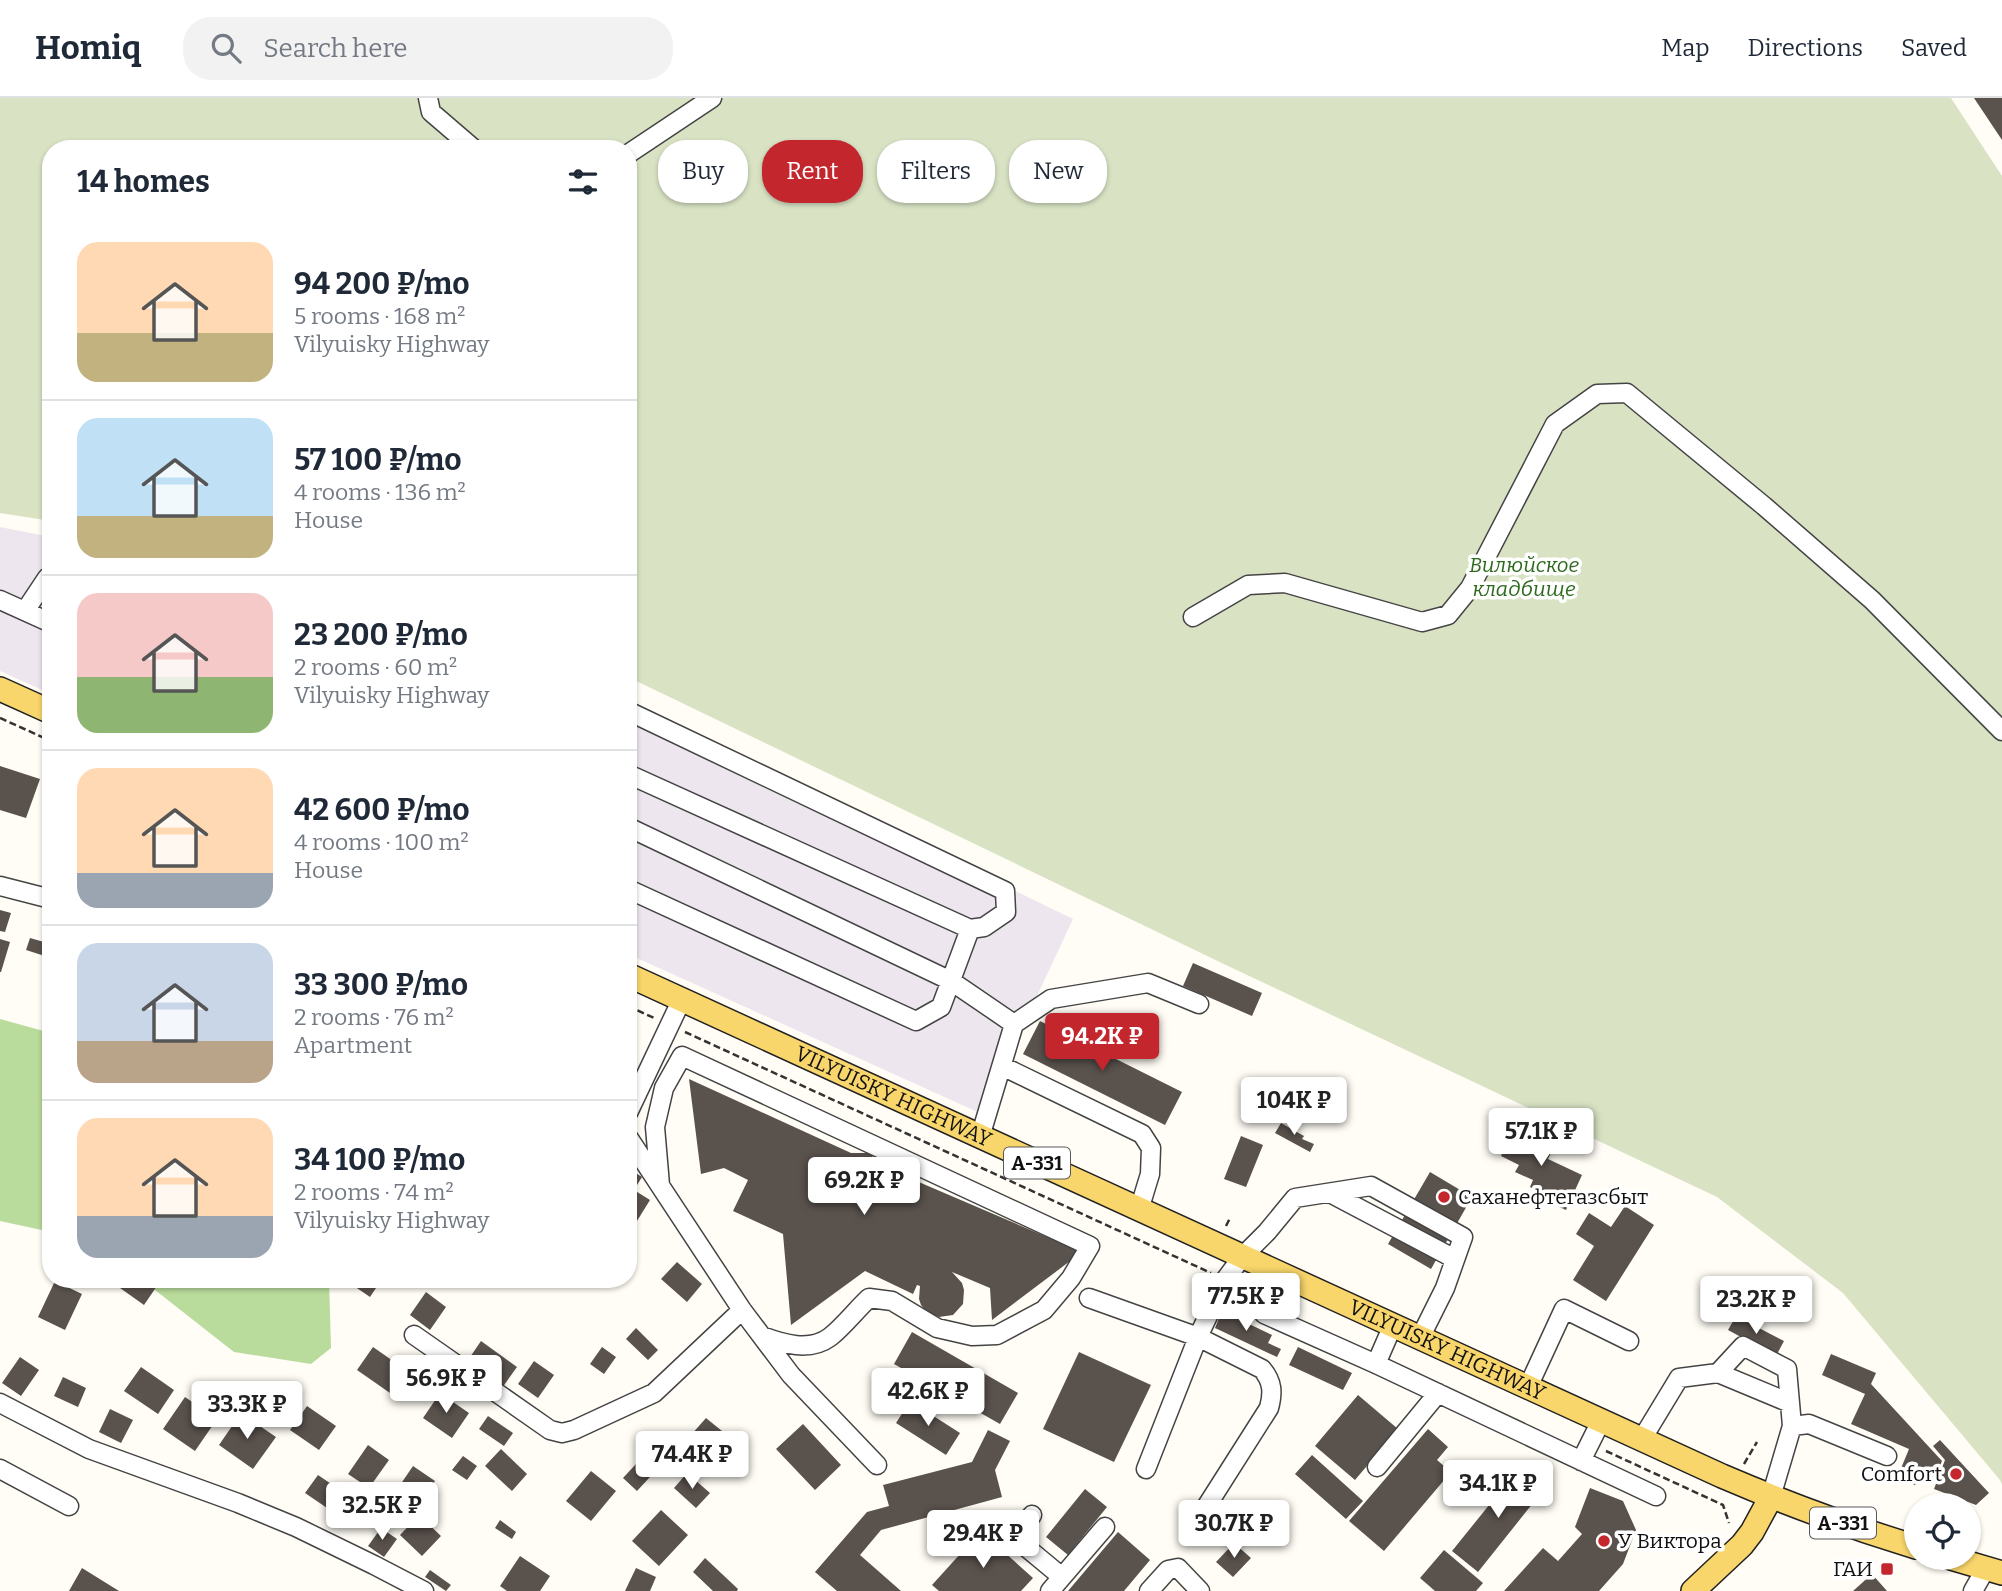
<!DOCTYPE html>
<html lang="en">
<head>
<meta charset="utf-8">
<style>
  :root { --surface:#fff; --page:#f2f2f3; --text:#1f2937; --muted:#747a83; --line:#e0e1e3; --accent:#c4262e }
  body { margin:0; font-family:Bitter,serif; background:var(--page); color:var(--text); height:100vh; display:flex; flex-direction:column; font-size:26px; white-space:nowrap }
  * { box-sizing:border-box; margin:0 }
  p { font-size:23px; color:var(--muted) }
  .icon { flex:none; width:38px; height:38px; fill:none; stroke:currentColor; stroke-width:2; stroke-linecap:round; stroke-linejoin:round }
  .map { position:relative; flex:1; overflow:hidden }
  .side { position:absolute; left:42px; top:42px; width:595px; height:1148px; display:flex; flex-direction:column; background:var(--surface); border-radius:28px; box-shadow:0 2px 5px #0004 }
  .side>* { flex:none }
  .banner { position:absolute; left:658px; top:42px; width:665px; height:63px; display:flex; gap:14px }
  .controls { position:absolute; left:1904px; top:1395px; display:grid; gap:14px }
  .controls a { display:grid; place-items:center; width:77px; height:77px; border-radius:50%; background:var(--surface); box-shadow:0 2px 5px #0004; font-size:35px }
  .price { position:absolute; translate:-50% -60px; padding:0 16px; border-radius:7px; background:#fff; color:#222; font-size:23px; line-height:46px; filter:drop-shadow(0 2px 4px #0008) }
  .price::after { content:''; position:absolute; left:50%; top:42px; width:21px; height:16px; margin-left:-10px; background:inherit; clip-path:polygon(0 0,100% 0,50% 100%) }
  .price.current { background:var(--accent); color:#fff }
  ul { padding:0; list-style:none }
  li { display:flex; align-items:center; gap:21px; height:175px; padding:0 35px }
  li+li { border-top:2px solid var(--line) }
  li span { display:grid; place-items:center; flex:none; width:196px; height:140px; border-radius:21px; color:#555 }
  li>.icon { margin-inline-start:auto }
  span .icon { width:84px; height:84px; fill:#fffc; stroke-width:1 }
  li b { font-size:30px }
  h2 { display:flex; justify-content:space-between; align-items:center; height:84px; padding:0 35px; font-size:30px }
  .pill { padding:0 24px; border-radius:28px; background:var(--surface); box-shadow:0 2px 5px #0004; font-size:24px; line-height:63px }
  .pill.current { background:var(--accent); color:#fff }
  header { display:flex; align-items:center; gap:42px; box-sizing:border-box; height:98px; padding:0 35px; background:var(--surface); border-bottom:2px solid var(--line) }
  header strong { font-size:33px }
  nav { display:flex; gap:38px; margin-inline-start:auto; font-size:24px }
  .search { width:490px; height:63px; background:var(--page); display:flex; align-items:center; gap:18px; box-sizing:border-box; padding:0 24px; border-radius:28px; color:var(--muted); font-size:26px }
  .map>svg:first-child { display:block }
</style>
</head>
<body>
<header>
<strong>Homiq</strong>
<div class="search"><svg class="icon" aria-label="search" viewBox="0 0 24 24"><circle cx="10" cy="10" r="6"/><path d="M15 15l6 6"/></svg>Search here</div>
<nav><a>Map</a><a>Directions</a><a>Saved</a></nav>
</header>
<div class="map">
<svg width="2002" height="1493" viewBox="0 0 2002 1493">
  <rect width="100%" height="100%" fill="#fffdf5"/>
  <!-- industrial -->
  <path fill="#eee6ef" d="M0,429L51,439V596L0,573Z
    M628,605L1073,821L982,1016L628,856Z"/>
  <!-- forest -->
  <path fill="#b9dc9c" d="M0,921L51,935V1134L0,1123Z
    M141,1181H329L331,1250L311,1266L234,1254Z"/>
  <!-- cemetery -->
  <path fill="#d9e3c4" d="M0,0H1951L2002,78V1387L2000,1382L1843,1195L1717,1099L1228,868L628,579V51H51V423L0,415Z"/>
  <!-- building -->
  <path fill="#5a524d" d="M1974,0H2002V42Z
    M0,668L40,681L26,720L0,712Z
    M0,812L11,815L5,834L0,833Z
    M30,840L51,846V860L26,852Z
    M0,841L10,844L1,874H0Z
    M1193,865L1262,895L1252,918L1183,888Z
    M1040,923L1182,994L1165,1027L1023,956Z
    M689,981L851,1055H873L872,1064L1082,1154L992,1222L990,1190L952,1174L962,1185L964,1192L963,1206L953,1217L939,1219L926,1213L921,1207L919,1201L920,1188L917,1187L913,1196L865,1173L791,1227L783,1136L733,1113L748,1082L724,1070L701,1076Z
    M1281,1025L1304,1038L1302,1041L1314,1046L1310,1054L1275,1035Z
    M1514,1029L1554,1048L1548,1061L1582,1077L1566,1112L1546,1103L1549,1098L1530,1089L1533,1082L1515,1074L1519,1067L1501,1058Z
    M1241,1038L1263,1047L1246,1089L1224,1081Z
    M628,1070L642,1079L634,1092L650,1102L632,1131L628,1128Z
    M1430,1074L1472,1099L1431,1171L1388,1146Z
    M1625,1108L1654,1127L1606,1203L1573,1182L1594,1148L1576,1136L1589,1115L1611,1129Z
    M677,1164L702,1186L687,1204L661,1181Z
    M126,1181H153L159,1185L144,1207L120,1190Z
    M354,1181H376L380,1184L370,1199L351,1186Z
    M55,1183L82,1196L65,1232L38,1219Z
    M426,1194L446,1209L430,1232L410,1217Z
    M1222,1213L1272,1237L1268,1245L1281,1251L1277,1259L1215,1230Z
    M1736,1218L1784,1243L1776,1258L1728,1232Z
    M636,1230L658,1252L648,1262L626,1241Z
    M912,1234L1018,1295L1000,1326L894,1266Z
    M481,1243L517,1269L502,1290L466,1265Z
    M373,1249L406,1272L390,1295L357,1272Z
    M602,1249L616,1259L604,1276L590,1266Z
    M1298,1249L1352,1275L1343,1292L1289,1267Z
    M1079,1254L1151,1287L1114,1364L1043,1331Z
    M1831,1256L1876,1275L1871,1286L1942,1363L1935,1380L1921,1374L1915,1387L1897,1380L1909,1351L1851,1326L1865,1296L1822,1277Z
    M20,1259L39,1272L21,1298L2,1285Z
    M534,1263L554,1277L538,1300L518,1286Z
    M141,1269L174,1292L158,1316L124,1293Z
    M63,1279L86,1290L78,1309L54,1298Z
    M440,1295L469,1315L452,1340L423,1320Z
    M1358,1297L1398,1331L1355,1382L1315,1348Z
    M185,1299L217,1321L195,1353L163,1331Z
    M910,1303L960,1335L946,1357L896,1325Z
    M307,1308L336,1328L319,1352L290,1332Z
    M110,1311L133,1322L121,1345L99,1334Z
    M241,1315L276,1339L253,1371L219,1347Z
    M488,1318L513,1335L504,1348L479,1331Z
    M706,1320L722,1333L714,1343L728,1354L721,1362L691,1337Z
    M803,1326L841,1367L815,1392L776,1351Z
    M1428,1331L1448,1349L1437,1362L1451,1374L1384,1453L1349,1423Z
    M988,1332L1010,1343L995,1372L1002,1399L881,1432L860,1457L901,1493H837L815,1474L867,1414L889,1408L883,1387L972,1364Z
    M1940,1342L1989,1395L1976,1407L1934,1391L1945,1362L1933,1348Z
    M368,1347L389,1362L369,1390L348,1376Z
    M501,1351L527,1376L512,1393L485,1368Z
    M648,1353L662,1366L637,1393L623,1380Z
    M1312,1357L1363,1403L1346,1421L1295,1376Z
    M463,1358L477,1368L467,1382L452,1372Z
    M413,1368L435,1383L418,1408L396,1393Z
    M1519,1370L1545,1390L1478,1474L1452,1453Z
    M591,1373L616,1393L591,1423L566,1403Z
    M687,1375L710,1395L696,1410L674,1390Z
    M318,1377L343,1394L330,1412L305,1395Z
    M1590,1390L1623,1403L1636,1432L1623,1466L1599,1493H1504L1543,1450L1558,1463L1582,1436L1575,1429Z
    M1085,1391L1107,1409L1068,1457L1046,1439Z
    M661,1412L688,1437L659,1468L632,1443Z
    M419,1417L441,1438L422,1458L400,1437Z
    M500,1422L516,1434L512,1441L495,1430Z
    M381,1430L397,1441L384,1459L368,1448Z
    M981,1433L1033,1480L1021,1493H939L932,1487Z
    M1118,1434L1150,1462L1124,1493H1068Z
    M1234,1445L1251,1460L1233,1479L1216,1464Z
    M1444,1452L1483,1485L1476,1493H1435L1420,1480Z
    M520,1458L550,1478L540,1493H507L500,1488Z
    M705,1460L738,1491L737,1493H713L693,1474Z
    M82,1470L119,1493H69Z
    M636,1470L656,1479L650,1493H625Z
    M430,1472L451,1487L446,1493L425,1479Z
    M1872,1476L1887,1493H1853Z"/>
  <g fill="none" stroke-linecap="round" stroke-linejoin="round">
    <defs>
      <path id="minor" d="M428,0L431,14L474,51
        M628,56L712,0
        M0,502L51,525
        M25,513L47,480L51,482
        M1193,519L1248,487L1285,485L1422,524L1448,517L1470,490L1555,326L1597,296L1627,295L1764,408L1872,502L2002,633
        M628,613L1005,793L1006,814L984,829L970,831L941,909L916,923L628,791
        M628,676L970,831
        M628,729L951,883L1014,926L980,1039
        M0,788L51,801
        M1014,926L1051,901L1148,885L1199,906
        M1002,968L1142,1036L1151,1050L1150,1076L1139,1112
        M628,1015L682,901
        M628,1039L742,1212L791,1277L877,1367
        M660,1087L655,1029L664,990L682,958L1090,1148L1071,1180L1044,1212L997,1237L972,1238L937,1230L892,1203L869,1200C857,1211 843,1229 830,1239C810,1254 783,1246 762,1238
        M1330,1095L1455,1161
        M1089,1200L1198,1239L1262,1271C1273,1284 1273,1295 1269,1310L1201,1417
        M1264,1216L1376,1266L1656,1398
        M414,1237L550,1332L562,1335L574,1332L654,1295L742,1212
        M1376,1266L1393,1227
        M1718,1275L1790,1305
        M1528,1289L1564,1211L1629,1243
        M0,1305L89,1351L238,1405L296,1429L374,1467L424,1493
        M1792,1328L1809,1326L1887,1358
        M1642,1341L1679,1280L1718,1275L1743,1248L1787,1271L1792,1328L1771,1399
        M1581,1363L1601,1323
        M1377,1369L1438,1295
        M0,1371L69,1408
        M1146,1371L1198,1239L1225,1182L1242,1159L1267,1134L1295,1100L1371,1088L1463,1139L1445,1190L1420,1240
        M1032,1417C1025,1426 1016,1433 1021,1445L1062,1479
        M1050,1493L1105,1429
        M1149,1493L1168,1472L1178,1470L1200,1493
        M1973,1493L1986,1470"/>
      <g id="major">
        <path d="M0,591L51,614"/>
        <path id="s1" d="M628,877L1722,1378C1785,1405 1850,1429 1916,1449"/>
        <path d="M1951,1460L2002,1475"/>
        <path d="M1693,1493L1742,1447L1752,1434L1771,1399"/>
      </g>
    </defs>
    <!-- minor casing -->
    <use href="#minor" stroke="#444" stroke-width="21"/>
    <!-- major casing -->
    <use href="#major" stroke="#222" stroke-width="26"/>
    <!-- path -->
    <path stroke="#333" stroke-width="2.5" stroke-dasharray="7 3.5" stroke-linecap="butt" d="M0,620L51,643
      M628,908L654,920
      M685,934L1211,1175
      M1226,1128L1230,1120
      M1242,1189L1262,1198
      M1606,1353L1723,1407L1729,1425
      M1744,1366L1757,1344"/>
    <!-- minor -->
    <use href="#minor" stroke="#fff" stroke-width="18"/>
    <!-- major -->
    <use href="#major" stroke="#f9d66b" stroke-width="23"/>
  </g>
  <!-- markers -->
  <g fill="#c4262e" stroke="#fff" stroke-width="2.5">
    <circle cx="1444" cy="1099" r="7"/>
    <circle cx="1956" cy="1376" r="7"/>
    <circle cx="1604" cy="1443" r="7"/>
    <rect x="1880" y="1464" width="14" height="14" rx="3.5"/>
  </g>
  <g text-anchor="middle" stroke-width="7" stroke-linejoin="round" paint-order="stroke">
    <!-- shield labels -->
    <g fill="#fff" stroke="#585858" stroke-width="2">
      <rect x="1004" y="1049.5" width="66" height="31" rx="5"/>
      <rect x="1810" y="1409.5" width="66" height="31" rx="5"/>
    </g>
    <g font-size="19" font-weight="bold" fill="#111">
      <text x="1037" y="1072">А-331</text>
      <text x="1843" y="1432">А-331</text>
    </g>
    <!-- park labels -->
    <g font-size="21" font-style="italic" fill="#2f6b1f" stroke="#fff">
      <text x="1524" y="474">Вилюйское<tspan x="1524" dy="24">кладбище</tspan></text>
    </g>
    <!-- street labels -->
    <g font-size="21" fill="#111" stroke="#fff">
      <text dy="7" stroke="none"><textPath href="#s1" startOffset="292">VILYUISKY HIGHWAY</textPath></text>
      <text dy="7" stroke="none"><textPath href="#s1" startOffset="901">VILYUISKY HIGHWAY</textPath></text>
    </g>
    <!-- poi labels -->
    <g font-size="21" fill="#111" stroke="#fff" text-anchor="start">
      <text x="1458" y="1106">Саханефтегазсбыт</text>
      <text x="1942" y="1383" text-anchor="end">Comfort</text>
      <text x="1618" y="1450">У Виктора</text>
      <text x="1873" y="1478" text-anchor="end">ГАИ</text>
    </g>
  </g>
</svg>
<div class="controls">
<a><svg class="icon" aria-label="locate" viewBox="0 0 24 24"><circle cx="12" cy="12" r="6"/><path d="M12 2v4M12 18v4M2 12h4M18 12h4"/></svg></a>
</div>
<b class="price current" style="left:1102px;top:975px">94.2K ₽</b>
<b class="price" style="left:1294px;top:1039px">104K ₽</b>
<b class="price" style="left:1541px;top:1070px">57.1K ₽</b>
<b class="price" style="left:864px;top:1119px">69.2K ₽</b>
<b class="price" style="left:1246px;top:1235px">77.5K ₽</b>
<b class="price" style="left:1756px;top:1238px">23.2K ₽</b>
<b class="price" style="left:446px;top:1317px">56.9K ₽</b>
<b class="price" style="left:928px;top:1330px">42.6K ₽</b>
<b class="price" style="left:247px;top:1343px">33.3K ₽</b>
<b class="price" style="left:692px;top:1393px">74.4K ₽</b>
<b class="price" style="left:1498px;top:1422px">34.1K ₽</b>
<b class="price" style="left:382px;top:1444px">32.5K ₽</b>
<b class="price" style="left:1234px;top:1462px">30.7K ₽</b>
<b class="price" style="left:983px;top:1472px">29.4K ₽</b>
<div class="banner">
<a class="pill">Buy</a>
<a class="pill current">Rent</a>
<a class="pill">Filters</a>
<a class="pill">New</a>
</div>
<section class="side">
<h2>14 homes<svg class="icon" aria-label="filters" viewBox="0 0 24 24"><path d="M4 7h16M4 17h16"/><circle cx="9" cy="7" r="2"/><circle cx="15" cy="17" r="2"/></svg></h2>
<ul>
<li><span style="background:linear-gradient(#ffd9b3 65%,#c2b280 0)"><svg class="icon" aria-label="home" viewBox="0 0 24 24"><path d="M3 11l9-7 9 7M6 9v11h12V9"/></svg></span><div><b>94 200 ₽/mo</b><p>5 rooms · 168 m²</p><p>Vilyuisky Highway</p></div></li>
<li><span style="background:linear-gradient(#bfe0f5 70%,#c2b280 0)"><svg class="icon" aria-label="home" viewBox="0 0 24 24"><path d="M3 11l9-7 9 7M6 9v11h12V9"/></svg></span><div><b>57 100 ₽/mo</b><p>4 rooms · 136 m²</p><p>House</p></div></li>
<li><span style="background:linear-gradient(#f6c9c9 60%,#8fb573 0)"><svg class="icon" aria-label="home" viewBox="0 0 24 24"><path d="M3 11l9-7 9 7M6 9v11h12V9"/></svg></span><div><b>23 200 ₽/mo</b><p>2 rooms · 60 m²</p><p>Vilyuisky Highway</p></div></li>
<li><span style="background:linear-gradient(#ffd9b3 75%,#9aa5b1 0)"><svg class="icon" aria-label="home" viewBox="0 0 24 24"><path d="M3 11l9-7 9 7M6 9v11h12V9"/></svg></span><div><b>42 600 ₽/mo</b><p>4 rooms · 100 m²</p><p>House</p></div></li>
<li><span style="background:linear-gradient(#c9d6e8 70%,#b9a48a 0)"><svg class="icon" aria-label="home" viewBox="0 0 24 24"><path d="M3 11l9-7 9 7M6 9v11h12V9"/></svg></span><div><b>33 300 ₽/mo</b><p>2 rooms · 76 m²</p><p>Apartment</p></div></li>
<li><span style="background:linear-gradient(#ffd9b3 70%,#9aa5b1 0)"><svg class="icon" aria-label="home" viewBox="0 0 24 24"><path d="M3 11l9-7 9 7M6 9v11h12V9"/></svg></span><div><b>34 100 ₽/mo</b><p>2 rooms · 74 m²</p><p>Vilyuisky Highway</p></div></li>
</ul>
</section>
</div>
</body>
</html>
